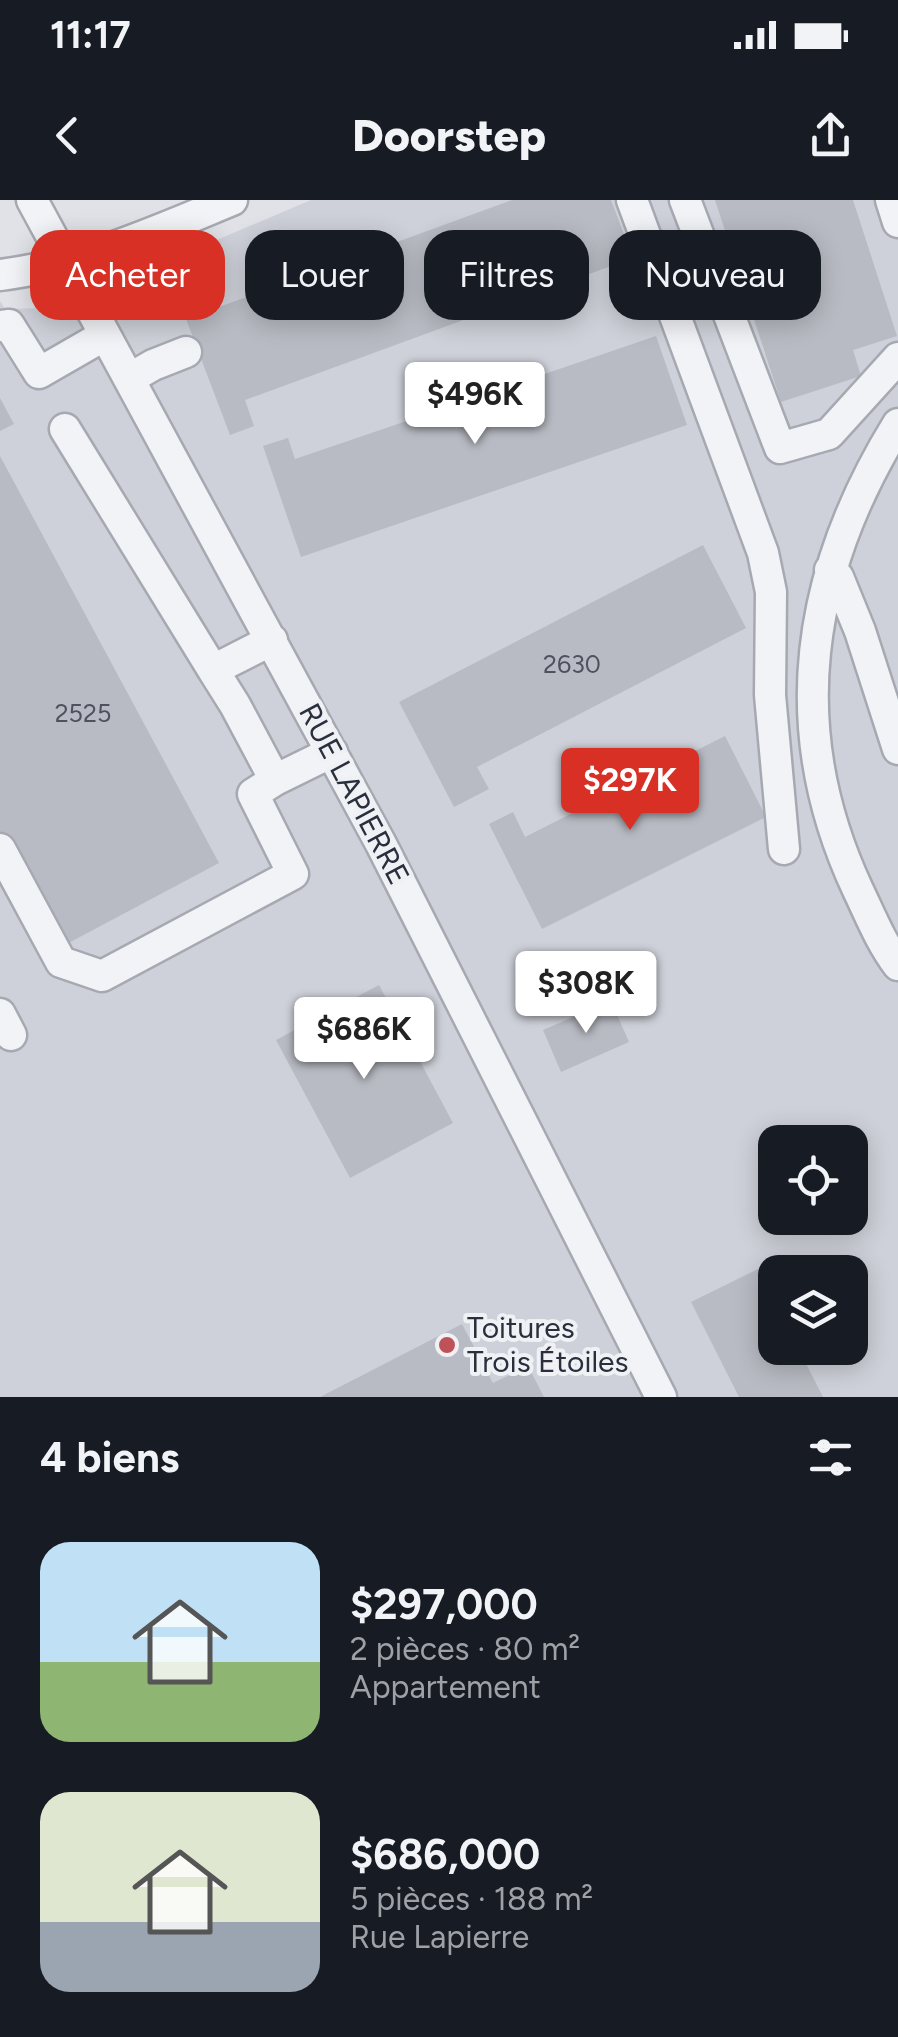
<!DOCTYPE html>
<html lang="fr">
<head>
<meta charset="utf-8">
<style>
  :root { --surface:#171b24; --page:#20242c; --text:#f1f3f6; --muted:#9ea1a6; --accent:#d93025 }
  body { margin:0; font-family:Figtree,sans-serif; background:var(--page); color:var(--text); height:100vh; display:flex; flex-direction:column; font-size:38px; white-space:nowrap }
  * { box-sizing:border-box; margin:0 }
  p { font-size:32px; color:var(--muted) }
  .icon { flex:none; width:55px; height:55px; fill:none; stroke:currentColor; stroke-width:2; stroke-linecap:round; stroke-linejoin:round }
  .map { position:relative; height:1197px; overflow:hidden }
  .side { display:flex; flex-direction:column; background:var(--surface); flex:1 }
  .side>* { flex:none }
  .guide { position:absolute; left:30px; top:30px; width:840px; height:90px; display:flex; gap:20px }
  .fabs { position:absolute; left:758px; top:925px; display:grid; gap:20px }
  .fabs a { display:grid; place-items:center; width:110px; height:110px; border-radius:20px; background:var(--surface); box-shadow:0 5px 25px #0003; font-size:50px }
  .price { position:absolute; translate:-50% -85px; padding:0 22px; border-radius:10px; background:#fff; color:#222; font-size:32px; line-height:65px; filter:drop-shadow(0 2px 5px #0008) }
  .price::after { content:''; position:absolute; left:50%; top:60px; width:30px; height:22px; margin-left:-15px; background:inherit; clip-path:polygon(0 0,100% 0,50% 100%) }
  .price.current { background:var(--accent); color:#fff }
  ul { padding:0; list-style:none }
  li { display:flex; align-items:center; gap:30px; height:250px; padding:0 40px }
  li span { display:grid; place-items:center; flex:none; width:280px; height:200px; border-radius:30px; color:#555 }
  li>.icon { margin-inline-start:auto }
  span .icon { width:120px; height:120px; fill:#fffc; stroke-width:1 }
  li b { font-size:42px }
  h2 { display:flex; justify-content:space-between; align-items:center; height:120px; padding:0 40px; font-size:42px }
  .chip { padding:0 35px; border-radius:30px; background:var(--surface); box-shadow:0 5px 25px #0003; font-size:35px; line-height:90px }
  .chip.current { background:var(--accent); color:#fff }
  .status { display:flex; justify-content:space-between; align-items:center; height:70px; padding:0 50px; background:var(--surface); direction:ltr }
  .status svg { height:28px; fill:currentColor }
  header { display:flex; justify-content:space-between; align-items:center; height:130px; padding:0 40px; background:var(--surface); font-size:45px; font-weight:800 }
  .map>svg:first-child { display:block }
</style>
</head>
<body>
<div class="status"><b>11:17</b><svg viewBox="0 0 49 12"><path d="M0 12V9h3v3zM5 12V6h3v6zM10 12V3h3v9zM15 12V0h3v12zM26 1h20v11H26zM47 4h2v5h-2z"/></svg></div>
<header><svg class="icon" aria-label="back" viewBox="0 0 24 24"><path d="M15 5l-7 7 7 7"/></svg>Doorstep<svg class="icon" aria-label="share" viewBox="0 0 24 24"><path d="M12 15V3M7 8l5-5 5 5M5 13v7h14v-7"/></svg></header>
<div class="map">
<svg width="898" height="1197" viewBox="0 0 898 1197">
  <rect width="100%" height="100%" fill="#e0e2e7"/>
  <!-- built -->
  <path fill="#ced1d9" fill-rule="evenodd" d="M311,0H898V1197H0V101L5,109L49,108L53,117L127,100L125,79ZM775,942H850V1018H775ZM775,1072H850V1148H775Z"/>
  <!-- building -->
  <path fill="#b8bbc3" d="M512,0H611L633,58L245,200L254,226L230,235L186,119Z
    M715,0H853L897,136L853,150L861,176L781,202Z
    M656,136L687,225L301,357L263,246L288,238L295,259Z
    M0,198L14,224L0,231Z
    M0,256L219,663L61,747L0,633Z
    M703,345L746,428L477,567L489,589L454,607L399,502Z
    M725,536L766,617L542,729L489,624L513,612L525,637Z
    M379,785L453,923L350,978L276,840Z
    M611,801L629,842L561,872L543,830Z
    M758,1069L775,1102V1148H798L823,1197H739L691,1102Z
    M462,1124L493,1183L528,1166L544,1197H320Z"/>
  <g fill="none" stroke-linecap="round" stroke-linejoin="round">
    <defs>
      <path id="minor" d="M32,0L381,644L661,1197
        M632,0L763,353L771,392L770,495L784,649
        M685,0L780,248L829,234L898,158
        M891,0L898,22
        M0,75C82,65 157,31 232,0
        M0,126L9,125L39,173L105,135
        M129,179L153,165L186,152
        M898,224C806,373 782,528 858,690C870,715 881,743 898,765
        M65,229L213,470L272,440
        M830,370L838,377L860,431L898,549
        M213,470L235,505L275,580
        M0,649L61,762L102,776L293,674L253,594L275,580L332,552
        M0,814L11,835"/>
    </defs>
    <!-- minor casing -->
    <use href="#minor" stroke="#a6a9b1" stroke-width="35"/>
    <!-- minor -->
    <use href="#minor" stroke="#f2f3f6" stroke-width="30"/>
  </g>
  <!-- markers -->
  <circle fill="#bf5259" stroke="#eff1f5" stroke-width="4" cx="447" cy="1145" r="10"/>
  <g text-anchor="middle" stroke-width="8" stroke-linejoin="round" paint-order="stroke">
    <!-- number labels -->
    <g font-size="25" fill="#4e525e">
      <text x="572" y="473">2630</text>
      <text x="83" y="522">2525</text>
    </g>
    <!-- street labels -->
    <g font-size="30" fill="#2a2f3d" stroke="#eff1f5">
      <text transform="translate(354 594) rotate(62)" y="10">RUE LAPIERRE</text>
    </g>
    <!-- poi labels -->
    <g font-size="30" fill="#2a2f3d" stroke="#eff1f5" text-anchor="start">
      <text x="467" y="1138">Toitures<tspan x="467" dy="34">Trois Étoiles</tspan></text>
    </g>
  </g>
</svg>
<div class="fabs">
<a><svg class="icon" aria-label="locate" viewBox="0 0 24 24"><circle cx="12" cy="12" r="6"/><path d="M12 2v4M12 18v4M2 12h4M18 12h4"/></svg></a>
<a><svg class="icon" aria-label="layers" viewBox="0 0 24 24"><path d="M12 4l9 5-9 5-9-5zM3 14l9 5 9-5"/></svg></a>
</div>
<b class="price" style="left:475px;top:247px">$496K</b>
<b class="price current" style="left:630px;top:633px">$297K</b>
<b class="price" style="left:586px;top:836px">$308K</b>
<b class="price" style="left:364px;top:882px">$686K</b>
<div class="guide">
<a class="chip current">Acheter</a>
<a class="chip">Louer</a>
<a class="chip">Filtres</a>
<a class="chip">Nouveau</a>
</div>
</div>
<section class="side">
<h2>4 biens<svg class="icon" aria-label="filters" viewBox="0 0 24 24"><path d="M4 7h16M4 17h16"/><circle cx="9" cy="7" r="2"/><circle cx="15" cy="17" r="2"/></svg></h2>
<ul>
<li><span style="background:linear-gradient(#bfe0f5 60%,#8fb573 0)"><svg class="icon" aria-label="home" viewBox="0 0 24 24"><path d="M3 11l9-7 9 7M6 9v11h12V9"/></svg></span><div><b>$297,000</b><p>2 pièces · 80 m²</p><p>Appartement</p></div></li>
<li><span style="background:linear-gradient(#dfe7d0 65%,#9aa5b1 0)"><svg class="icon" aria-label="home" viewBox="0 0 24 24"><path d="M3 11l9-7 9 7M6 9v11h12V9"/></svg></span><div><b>$686,000</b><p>5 pièces · 188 m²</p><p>Rue Lapierre</p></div></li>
</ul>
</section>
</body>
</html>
